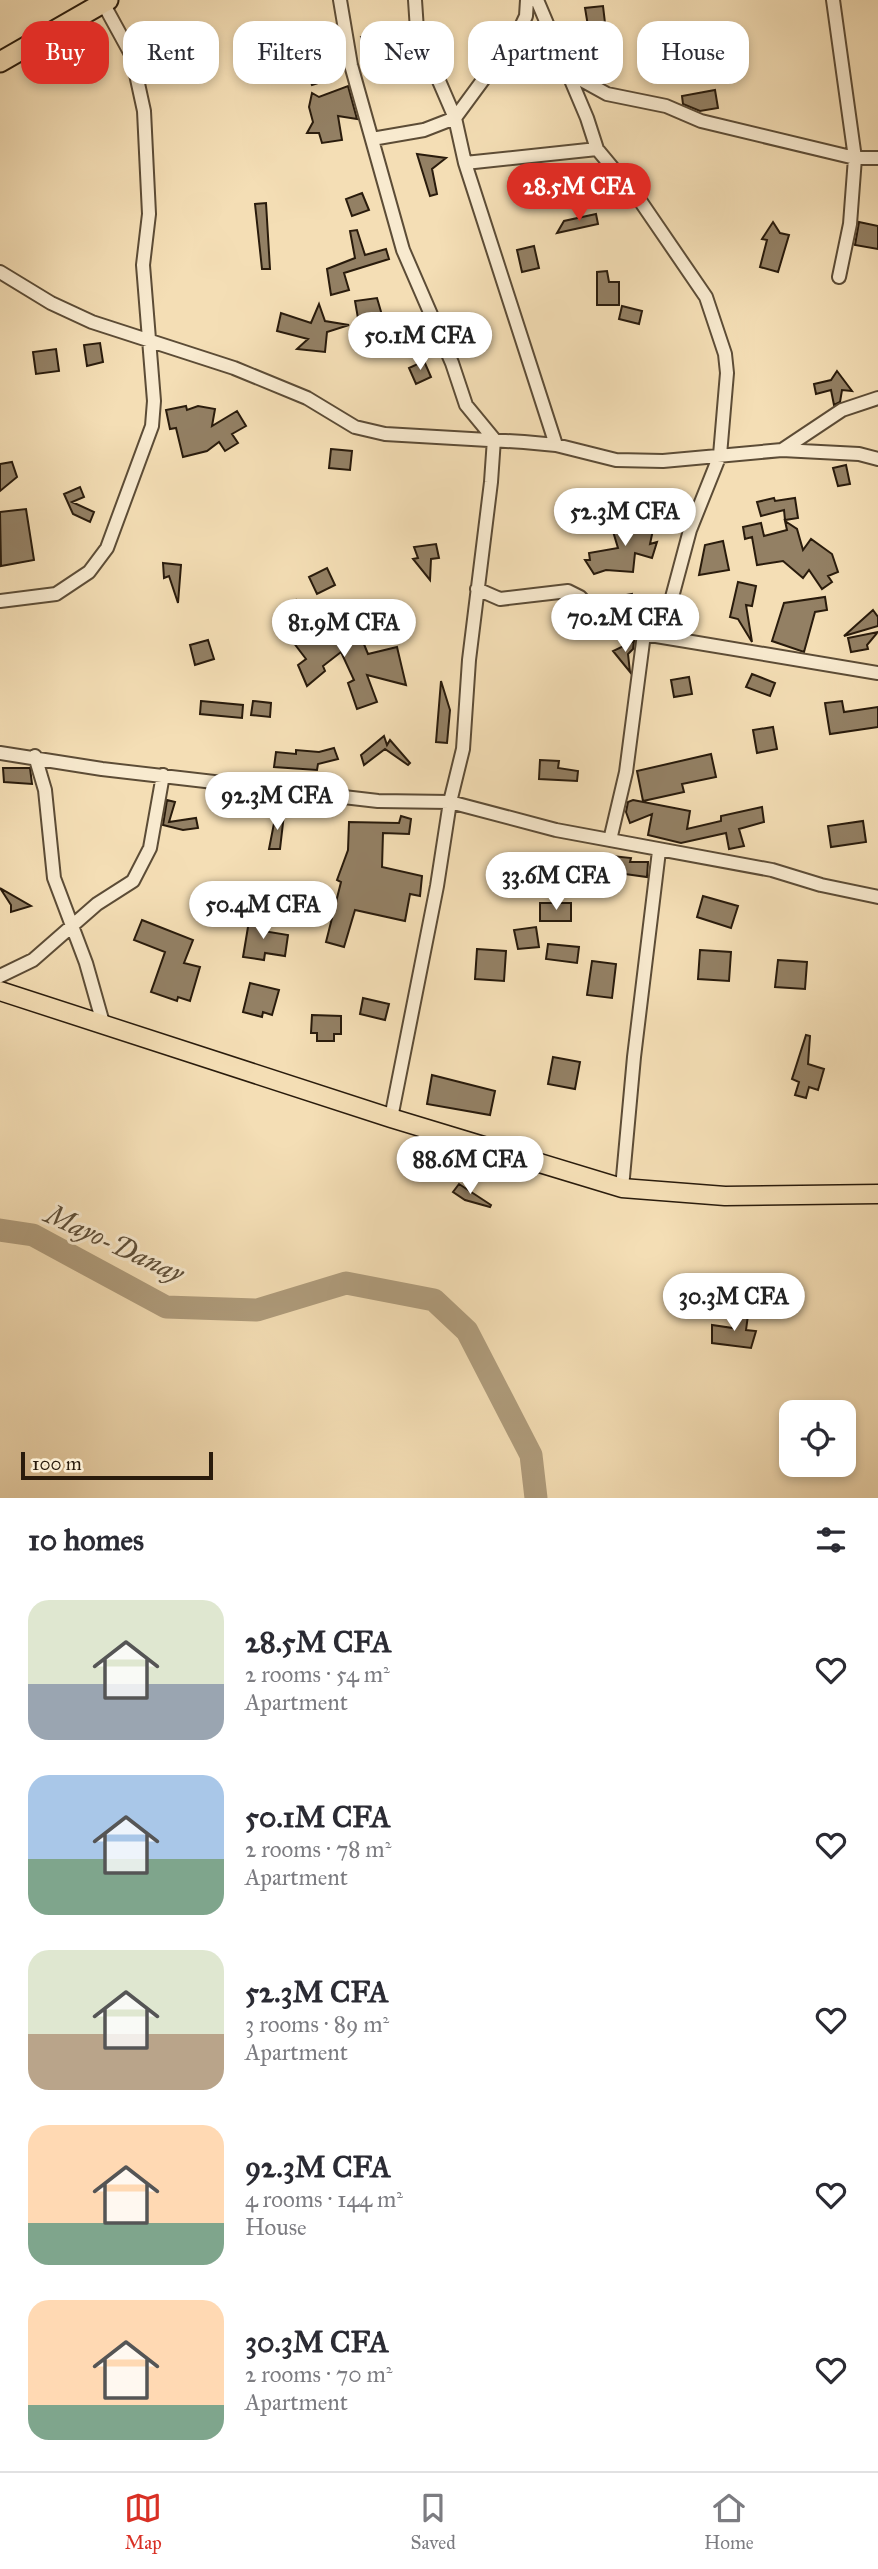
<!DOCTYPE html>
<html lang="en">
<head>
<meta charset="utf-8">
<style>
  :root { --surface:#fff; --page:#f7f7f7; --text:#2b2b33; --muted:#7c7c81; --line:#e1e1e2; --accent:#d93025 }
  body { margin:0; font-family:"IM FELL Great Primer",serif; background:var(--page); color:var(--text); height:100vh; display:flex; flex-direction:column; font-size:26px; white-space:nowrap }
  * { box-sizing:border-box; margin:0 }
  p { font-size:23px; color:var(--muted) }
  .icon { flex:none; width:38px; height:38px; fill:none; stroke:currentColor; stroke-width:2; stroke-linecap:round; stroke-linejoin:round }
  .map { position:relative; height:1498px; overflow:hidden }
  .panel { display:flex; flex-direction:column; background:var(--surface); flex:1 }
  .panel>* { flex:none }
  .guide { position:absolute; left:21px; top:21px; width:836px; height:63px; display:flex; gap:14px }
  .buttons { position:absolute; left:779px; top:1400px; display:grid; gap:14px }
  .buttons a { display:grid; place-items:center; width:77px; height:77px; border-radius:14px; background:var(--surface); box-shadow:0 4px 10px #0003; font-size:35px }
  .scale { position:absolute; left:21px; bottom:18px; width:192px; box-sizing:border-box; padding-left:7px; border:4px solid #291b0c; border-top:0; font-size:19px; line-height:24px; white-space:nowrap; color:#291b0c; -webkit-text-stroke:5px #f8eacf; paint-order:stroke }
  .price { position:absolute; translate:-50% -60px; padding:0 16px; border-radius:24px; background:#fff; color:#222; font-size:23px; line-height:46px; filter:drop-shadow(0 2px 4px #0008) }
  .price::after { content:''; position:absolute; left:50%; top:42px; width:21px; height:16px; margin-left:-10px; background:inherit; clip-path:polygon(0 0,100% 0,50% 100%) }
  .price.active { background:var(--accent); color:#fff }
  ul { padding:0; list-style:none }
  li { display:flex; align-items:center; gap:21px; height:175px; padding:0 28px }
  li span { display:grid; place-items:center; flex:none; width:196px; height:140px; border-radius:21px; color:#555 }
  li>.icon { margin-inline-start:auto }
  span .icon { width:84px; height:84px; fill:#fffc; stroke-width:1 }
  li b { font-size:30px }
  h2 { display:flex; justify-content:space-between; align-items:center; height:84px; padding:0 28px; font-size:30px }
  .tag { padding:0 24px; border-radius:21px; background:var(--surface); box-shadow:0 4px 10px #0003; font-size:24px; line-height:63px }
  .tag.active { background:var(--accent); color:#fff }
  .tabs { display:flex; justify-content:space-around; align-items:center; height:98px; border-top:2px solid var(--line); background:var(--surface); font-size:19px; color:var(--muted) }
  .tabs a { display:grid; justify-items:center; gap:4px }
  .tabs .active { color:var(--accent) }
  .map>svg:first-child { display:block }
</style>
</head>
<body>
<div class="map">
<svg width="878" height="1498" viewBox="0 0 878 1498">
  <rect width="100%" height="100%" fill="#f4deb5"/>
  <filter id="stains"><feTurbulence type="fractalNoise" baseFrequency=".00286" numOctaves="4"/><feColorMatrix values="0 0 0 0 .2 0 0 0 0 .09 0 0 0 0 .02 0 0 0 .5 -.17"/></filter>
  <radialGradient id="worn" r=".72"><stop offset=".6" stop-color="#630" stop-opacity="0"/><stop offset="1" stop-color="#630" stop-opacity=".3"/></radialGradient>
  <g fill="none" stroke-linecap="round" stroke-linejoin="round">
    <!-- river -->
    <path stroke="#af9c7c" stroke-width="23" d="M0,1230L33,1235L166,1307L257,1310L346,1283L434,1300L467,1331L531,1455L536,1498"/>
  </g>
  <!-- building -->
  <path fill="#938064" stroke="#291b0c" stroke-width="2" d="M603,6L605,23L588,26L585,8Z
    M385,30L391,49L373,47L369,65L361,37Z
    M333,40L332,53L313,58L318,83L312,85L300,50Z
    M281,41L298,50V59H283L274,54Z
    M348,86L357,119L338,116L342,140L322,143L319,133H307L313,122L309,107L312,93L319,97Z
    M715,90L718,108L700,111L683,104L682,96Z
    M417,154L446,158L432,169L437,194L430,196Z
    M362,193L369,210L352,216L346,199Z
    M266,203L270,269H262L255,204Z
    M596,214L598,224L557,233L564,221Z
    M773,222L780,233L789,235L778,272L760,267L767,240L762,239Z
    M859,222L878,226V249L855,245Z
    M357,230L365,255L386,249L389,259L344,273L349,290L331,295L327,269L355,258L350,231Z
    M534,246L539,268L522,272L517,250Z
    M607,271L609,282H619V305H597V272Z
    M377,298L384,322H381L382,332L366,334L365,324H359L355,301Z
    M319,304L325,321L349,325L327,332L325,352L297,349L308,339L277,331L281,313L311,323Z
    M622,306L642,311L639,324L619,319Z
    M100,343L103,362L87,366L84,345Z
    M56,349L59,371L36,374L33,352Z
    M424,361L431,377L416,384L409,368Z
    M837,371L852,391L842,390L840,402L834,405L831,390L816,394L814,384L831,380Z
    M186,406L187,410L198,406L215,409L212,426L237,411L246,426L232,434L238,443L225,451L219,442L207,451L183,457L176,428L170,429L166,410Z
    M331,449L352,451L350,470L329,468Z
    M12,462L17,477L0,491V464Z
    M846,465L850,484L838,486L833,468Z
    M80,487L84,497L72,502L94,512L90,522L73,514L64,494Z
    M774,498L775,501L795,498L798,518L785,520L784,510L761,516L757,502Z
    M26,509L34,560L1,566L0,512Z
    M631,520L654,525L650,544L657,542L652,558L635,553L633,572L606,570L594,574L585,560H590L589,553L618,548L612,528Z
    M785,521L797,529L803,550L811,539L832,554L838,572L828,576L832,582L822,589L809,570L803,578L783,561L757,565L752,537L745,539L743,527L761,523L764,536L787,530Z
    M723,541L729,570L699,575L705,545Z
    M436,544L439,558L431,559L430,580L413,559L418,558L414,547Z
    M163,563L181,565L178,603L169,576L164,578Z
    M327,568L335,585L317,594L309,577Z
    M738,582L756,586L752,606L746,605L752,642L738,619L730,617Z
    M632,594L635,612L613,613L610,598Z
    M825,597L827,610L815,612L804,652L772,641L784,603Z
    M296,601L305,629L304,641L318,643L345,633L349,637L359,632L368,654L397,647L406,685L367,675L377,702L357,709L348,683L354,680L341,652L323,666L325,671L307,686L298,665L306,659L293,642H288V633L278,628L290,615Z
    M873,610L878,617V626L844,636Z
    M878,632L867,645L868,649L851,652L848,638Z
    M208,640L214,659L195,665L190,645Z
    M634,641L633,649L628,654L630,672L613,651Z
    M752,674L775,683L770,696L746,687Z
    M689,677L692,694L674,697L671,680Z
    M441,681L450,710L447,743L436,742Z
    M201,701L243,705L242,718L200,714Z
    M253,701L271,703L270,717L251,715Z
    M842,701L844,712L878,707V727L830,734L825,703Z
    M773,727L777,749L757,753L753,730Z
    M384,736L387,745L390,740L410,763L408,765L385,749L364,765L361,755Z
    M334,748L338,759L318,764L317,770L274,767L276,752L296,754V750L319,752Z
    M711,754L716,777L682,784L684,792L643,801L637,771Z
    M540,760L559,761L558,768L578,771L577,781L539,779Z
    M3,768H30L32,784L4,782Z
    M167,800L175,802L169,822L196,818L198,828L183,830L163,825Z
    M633,800L690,811L687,829L721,821V816L762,807L764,822L739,829L744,846L729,849L726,833L681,843L648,835L652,814L630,823L626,812L628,802Z
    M276,813L284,814L280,849H269Z
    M401,816L411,819L409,834L383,833L382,867L422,876L420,896L410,894L405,921L355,910L344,947L326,942L341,882L337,880L348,850L349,822L399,823Z
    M863,821L866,842L831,847L828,826Z
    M612,856L631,858L630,862H648L647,877L610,872Z
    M0,888L31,906L11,912V905Z
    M703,896L738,906L731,928L697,917Z
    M540,903H571V921H540Z
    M250,915L265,918L263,931L288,935L285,956L265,953L264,960L243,957Z
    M142,920L193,940L184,963L200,967L190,1001L178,997L177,1001L151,992L165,952L134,940Z
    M536,927L539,947L518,949L514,930Z
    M548,944L579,947L577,963L546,959Z
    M477,949L506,951L504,981L475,979Z
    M700,950L731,952L729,981L698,979Z
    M778,960L807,962L805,989L775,987Z
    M592,961L616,964L612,998L587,995Z
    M250,983L279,990L272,1015L263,1012L262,1017L243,1012Z
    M363,998L389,1004L385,1020L360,1014Z
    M312,1015L341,1016V1034H334V1041H317V1033H311Z
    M806,1035L810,1036L808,1064L824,1069L818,1090L809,1087L806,1098L795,1095L799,1082L792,1079Z
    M553,1057L580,1062L575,1089L548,1084Z
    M432,1075L495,1091L490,1115L427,1104Z
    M459,1184L491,1205L490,1207L465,1200L453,1192Z
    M735,1313L748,1315L746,1330L756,1331L751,1348L712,1343V1325L733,1328Z"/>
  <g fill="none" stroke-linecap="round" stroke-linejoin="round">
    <defs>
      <path id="minor" d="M340,0L351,65L403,250L452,363L466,405L494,439L491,482L469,660L463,749L450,802L437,886L391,1118
        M415,0L417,30L455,118L465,163L556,445
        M537,0L587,118L597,149L641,202L706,297L725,354L727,373L720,455L690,530L671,601L644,634L626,772L610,840
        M833,0L855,158L850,224L839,277
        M569,73L607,94L666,106L701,121L855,158H878
        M372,139L424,130L455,118L519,31L526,16L527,0
        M465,163L597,149
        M0,272L51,303L92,322L234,368L307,398L355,427L385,434L524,442L556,445L616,460L663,461L782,450L842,410L878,398
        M782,450L859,454L878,459
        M477,589L500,599L568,591L580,597L592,610L611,622L644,634L878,673
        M0,601L56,594L89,572L107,548L152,426L154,401L143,265L149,214L144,111L132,56L103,3
        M0,753L102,769L378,801L450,802L556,830L772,870L821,885L878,897
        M35,756L45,790L54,878L86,963L103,1023
        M0,976L33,960L97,904L133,881L150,848L163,775
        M622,1188L634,1057L659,851"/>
      <path id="primary" d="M0,991L391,1118L622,1188L725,1196L878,1194"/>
      <path id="trunk" d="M0,62L108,0"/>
    </defs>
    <!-- minor casing -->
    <use href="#minor" stroke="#5c4c36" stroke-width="16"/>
    <!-- primary casing -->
    <use href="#primary" stroke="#291b0c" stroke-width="21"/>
    <!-- trunk casing -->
    <use href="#trunk" stroke="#291b0c" stroke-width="23"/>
    <!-- minor -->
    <use href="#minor" stroke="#f8eacf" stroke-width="12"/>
    <!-- primary -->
    <use href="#primary" stroke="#f4deb5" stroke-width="18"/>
    <!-- trunk -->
    <use href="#trunk" stroke="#f4deb5" stroke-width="19"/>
  </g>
  <g text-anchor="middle" stroke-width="6" stroke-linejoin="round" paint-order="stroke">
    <!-- water labels -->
    <g font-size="28" font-style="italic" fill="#5f4f39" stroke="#f8eacf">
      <text transform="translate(115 1243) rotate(25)" y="10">Mayo-Danay</text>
    </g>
  </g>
  <rect width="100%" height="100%" filter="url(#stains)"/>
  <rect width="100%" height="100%" fill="url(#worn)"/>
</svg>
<div class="buttons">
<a><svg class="icon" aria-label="locate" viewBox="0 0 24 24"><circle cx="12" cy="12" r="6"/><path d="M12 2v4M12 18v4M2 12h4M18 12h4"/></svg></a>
</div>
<div class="scale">100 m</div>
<b class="price active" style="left:579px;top:223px">28.5M CFA</b>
<b class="price" style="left:420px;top:372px">50.1M CFA</b>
<b class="price" style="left:625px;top:548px">52.3M CFA</b>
<b class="price" style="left:625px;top:654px">70.2M CFA</b>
<b class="price" style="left:344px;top:659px">81.9M CFA</b>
<b class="price" style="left:277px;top:832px">92.3M CFA</b>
<b class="price" style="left:556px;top:912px">33.6M CFA</b>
<b class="price" style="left:263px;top:941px">50.4M CFA</b>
<b class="price" style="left:470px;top:1196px">88.6M CFA</b>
<b class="price" style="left:734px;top:1333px">30.3M CFA</b>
<div class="guide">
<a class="tag active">Buy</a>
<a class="tag">Rent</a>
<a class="tag">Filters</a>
<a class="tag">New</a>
<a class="tag">Apartment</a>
<a class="tag">House</a>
</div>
</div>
<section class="panel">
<h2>10 homes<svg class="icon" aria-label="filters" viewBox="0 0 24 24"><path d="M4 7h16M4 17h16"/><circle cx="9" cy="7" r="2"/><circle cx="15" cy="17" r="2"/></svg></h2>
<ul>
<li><span style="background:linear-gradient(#dfe7d0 60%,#9aa5b1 0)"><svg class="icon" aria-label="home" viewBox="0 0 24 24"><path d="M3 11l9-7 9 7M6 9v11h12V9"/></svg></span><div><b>28.5M CFA</b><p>2 rooms · 54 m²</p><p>Apartment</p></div><svg class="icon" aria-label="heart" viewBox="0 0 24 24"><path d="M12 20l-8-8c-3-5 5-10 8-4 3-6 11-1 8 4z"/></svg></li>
<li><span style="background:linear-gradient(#a9c7e8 60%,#7fa58c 0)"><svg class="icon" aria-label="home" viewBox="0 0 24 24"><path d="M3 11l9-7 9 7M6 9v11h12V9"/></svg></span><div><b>50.1M CFA</b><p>2 rooms · 78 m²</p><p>Apartment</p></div><svg class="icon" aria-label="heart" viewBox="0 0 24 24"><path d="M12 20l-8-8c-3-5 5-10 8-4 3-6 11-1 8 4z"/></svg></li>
<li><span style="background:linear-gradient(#dfe7d0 60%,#b9a48a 0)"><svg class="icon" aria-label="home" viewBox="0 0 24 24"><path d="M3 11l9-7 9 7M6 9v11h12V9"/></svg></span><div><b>52.3M CFA</b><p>3 rooms · 89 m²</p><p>Apartment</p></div><svg class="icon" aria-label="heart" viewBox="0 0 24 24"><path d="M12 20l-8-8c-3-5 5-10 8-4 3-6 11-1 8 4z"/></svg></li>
<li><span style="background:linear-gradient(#ffd9b3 70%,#7fa58c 0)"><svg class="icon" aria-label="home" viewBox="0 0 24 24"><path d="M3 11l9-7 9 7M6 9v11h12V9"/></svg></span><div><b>92.3M CFA</b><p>4 rooms · 144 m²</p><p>House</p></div><svg class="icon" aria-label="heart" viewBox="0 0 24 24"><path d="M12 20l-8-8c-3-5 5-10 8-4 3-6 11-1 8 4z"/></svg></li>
<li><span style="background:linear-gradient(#ffd9b3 75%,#7fa58c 0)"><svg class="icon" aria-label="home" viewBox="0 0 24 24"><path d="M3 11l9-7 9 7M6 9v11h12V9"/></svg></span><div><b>30.3M CFA</b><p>2 rooms · 70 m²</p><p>Apartment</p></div><svg class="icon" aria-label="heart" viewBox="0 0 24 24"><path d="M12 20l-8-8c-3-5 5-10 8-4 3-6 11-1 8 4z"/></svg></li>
</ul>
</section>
<nav class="tabs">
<a class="active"><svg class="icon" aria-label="map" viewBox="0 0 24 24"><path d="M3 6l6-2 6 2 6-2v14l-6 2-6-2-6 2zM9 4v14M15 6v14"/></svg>Map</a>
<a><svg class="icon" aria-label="saved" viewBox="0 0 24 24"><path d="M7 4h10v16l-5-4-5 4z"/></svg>Saved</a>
<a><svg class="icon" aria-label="home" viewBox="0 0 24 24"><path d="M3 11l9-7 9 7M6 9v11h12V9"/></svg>Home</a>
</nav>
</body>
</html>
